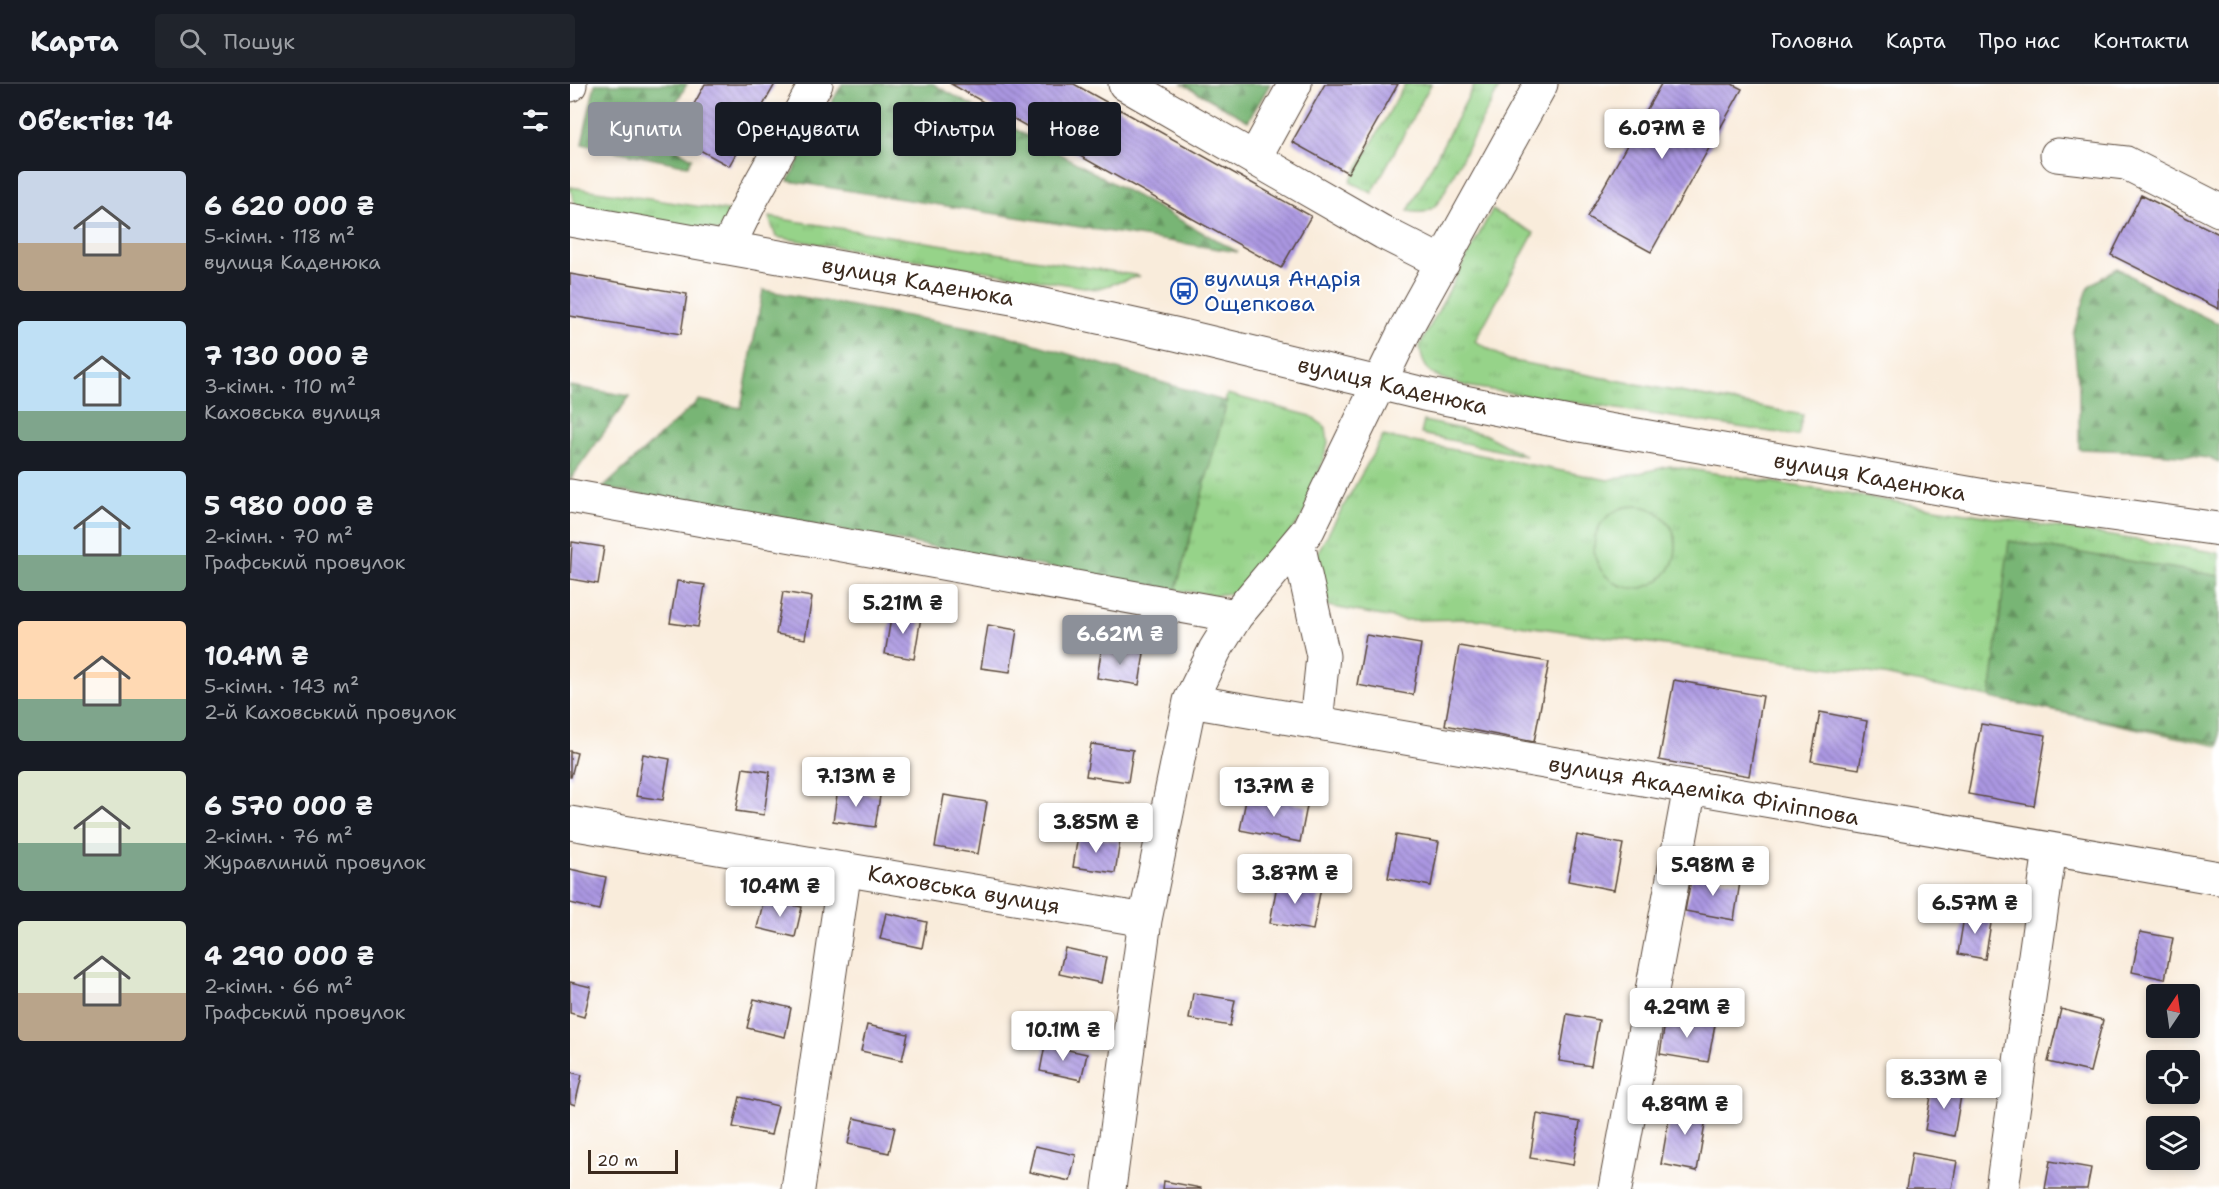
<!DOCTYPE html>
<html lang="uk">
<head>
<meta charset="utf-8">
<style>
  :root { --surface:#171b24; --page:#20242c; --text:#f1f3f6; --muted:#9ea1a6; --line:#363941; --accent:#8c9099 }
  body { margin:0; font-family:"Shantell Sans",sans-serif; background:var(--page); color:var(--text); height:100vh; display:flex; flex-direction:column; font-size:22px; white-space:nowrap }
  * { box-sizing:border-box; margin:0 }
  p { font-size:20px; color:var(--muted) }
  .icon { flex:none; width:33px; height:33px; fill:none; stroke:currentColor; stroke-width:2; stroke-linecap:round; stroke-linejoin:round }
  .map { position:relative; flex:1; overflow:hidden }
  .side { display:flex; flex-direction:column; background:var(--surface); width:570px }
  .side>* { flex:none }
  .hud { position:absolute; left:18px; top:18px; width:570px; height:54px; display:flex; gap:12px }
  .needle { width:39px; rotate:13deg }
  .fabs { position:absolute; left:1576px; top:900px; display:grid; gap:12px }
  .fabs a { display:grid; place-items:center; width:54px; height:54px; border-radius:6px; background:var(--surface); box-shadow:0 3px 9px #0003; font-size:30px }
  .scale { position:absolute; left:18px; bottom:15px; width:90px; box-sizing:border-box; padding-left:6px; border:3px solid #3b2a1e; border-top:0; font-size:16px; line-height:21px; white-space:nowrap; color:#3b2a1e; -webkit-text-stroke:4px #fff; paint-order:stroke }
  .price { position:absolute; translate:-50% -51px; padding:0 14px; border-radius:6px; background:#fff; color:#222; font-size:20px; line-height:39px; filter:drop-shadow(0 2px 3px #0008) }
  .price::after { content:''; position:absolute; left:50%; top:36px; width:18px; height:14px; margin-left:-9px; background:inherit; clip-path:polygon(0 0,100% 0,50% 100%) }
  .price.active { background:var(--accent); color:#fff }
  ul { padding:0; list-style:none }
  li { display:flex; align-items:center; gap:18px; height:150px; padding:0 18px }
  li span { display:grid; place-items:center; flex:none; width:168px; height:120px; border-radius:6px; color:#555 }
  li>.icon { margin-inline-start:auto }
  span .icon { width:72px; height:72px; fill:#fffc; stroke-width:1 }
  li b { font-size:26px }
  h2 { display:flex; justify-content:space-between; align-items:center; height:72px; padding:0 18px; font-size:26px }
  .pill { padding:0 21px; border-radius:6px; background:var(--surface); box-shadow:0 3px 9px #0003; font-size:21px; line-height:54px }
  .pill.active { background:var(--accent); color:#fff }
  header { display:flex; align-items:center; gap:36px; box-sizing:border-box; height:84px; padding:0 30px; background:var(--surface); border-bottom:2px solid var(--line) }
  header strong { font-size:28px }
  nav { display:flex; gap:33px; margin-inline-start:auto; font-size:21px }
  .search { width:420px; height:54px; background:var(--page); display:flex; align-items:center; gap:15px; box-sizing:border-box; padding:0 21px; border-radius:6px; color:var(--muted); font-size:22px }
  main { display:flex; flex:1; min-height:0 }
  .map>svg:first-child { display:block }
</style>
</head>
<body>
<header>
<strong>Карта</strong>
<div class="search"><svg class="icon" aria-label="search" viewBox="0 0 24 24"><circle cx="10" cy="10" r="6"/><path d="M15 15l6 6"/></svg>Пошук</div>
<nav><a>Головна</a><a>Карта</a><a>Про нас</a><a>Контакти</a></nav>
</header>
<main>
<section class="side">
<h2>Об’єктів: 14<svg class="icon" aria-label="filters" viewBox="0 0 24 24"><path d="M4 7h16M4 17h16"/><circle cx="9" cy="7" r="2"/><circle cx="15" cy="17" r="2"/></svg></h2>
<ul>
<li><span style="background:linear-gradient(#c9d6e8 60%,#b9a48a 0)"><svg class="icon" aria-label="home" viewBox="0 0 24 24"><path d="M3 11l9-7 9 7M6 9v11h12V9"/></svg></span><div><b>6 620 000 ₴</b><p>5-кімн. · 118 m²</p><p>вулиця Каденюка</p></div></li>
<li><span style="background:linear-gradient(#bfe0f5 75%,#7fa58c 0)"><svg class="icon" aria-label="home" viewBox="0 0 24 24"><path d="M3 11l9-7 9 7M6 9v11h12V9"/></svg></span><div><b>7 130 000 ₴</b><p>3-кімн. · 110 m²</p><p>Каховська вулиця</p></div></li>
<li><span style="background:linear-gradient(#bfe0f5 70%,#7fa58c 0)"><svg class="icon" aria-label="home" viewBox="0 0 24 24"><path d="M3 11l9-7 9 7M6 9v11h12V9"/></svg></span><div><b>5 980 000 ₴</b><p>2-кімн. · 70 m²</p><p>Графський провулок</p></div></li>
<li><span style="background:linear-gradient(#ffd9b3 65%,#7fa58c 0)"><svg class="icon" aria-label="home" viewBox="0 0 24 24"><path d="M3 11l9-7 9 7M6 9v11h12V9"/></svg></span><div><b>10.4M ₴</b><p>5-кімн. · 143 m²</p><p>2-й Каховський провулок</p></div></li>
<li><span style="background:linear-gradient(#dfe7d0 60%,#7fa58c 0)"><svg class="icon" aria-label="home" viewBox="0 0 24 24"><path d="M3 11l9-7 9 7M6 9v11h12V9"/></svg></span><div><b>6 570 000 ₴</b><p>2-кімн. · 76 m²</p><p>Журавлиний провулок</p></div></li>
<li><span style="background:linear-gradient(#dfe7d0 60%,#b9a48a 0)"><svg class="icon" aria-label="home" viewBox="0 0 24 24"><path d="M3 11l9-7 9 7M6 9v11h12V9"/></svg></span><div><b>4 290 000 ₴</b><p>2-кімн. · 66 m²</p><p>Графський провулок</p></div></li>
</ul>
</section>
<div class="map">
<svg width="1649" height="1105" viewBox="0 0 1649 1105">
  <defs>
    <pattern id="grass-tufts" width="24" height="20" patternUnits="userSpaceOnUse" patternTransform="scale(1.5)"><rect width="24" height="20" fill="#96d389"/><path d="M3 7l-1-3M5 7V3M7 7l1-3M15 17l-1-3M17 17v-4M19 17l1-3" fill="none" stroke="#82b576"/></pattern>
    <pattern id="forest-firs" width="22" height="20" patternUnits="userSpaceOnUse" patternTransform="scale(1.5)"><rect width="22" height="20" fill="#78b575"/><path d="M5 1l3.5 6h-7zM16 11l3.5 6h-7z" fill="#64935f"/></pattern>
    <pattern id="building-back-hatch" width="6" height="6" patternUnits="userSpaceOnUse" patternTransform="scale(1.5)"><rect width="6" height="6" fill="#ab97e2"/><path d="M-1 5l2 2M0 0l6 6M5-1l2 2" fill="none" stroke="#8c7bb7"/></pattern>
  </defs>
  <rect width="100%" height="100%" fill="#fff"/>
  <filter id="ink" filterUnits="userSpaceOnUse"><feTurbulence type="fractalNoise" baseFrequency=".0167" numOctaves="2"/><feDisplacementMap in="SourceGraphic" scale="12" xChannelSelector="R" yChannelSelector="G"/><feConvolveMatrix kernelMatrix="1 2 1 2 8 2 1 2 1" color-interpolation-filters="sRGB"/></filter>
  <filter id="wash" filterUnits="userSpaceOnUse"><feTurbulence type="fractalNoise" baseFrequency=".008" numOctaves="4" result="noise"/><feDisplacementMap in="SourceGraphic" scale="24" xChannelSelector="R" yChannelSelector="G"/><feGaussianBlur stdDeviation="1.35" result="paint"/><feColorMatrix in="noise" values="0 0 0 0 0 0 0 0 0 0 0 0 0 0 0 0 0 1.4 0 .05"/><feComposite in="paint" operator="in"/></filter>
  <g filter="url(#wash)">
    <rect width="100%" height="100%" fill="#f9ecdb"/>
    <!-- grass -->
    <path fill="url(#grass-tufts)" stroke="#687e54" stroke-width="1.5" d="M835,0H861L802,109L780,98Z
      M905,0H931L870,116C860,129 853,130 838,127Z
      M0,103L165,128L155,148L6,125Z
      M922,126L964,149L905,257L938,276L1233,331L1228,352L901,303C873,295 852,295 850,261Z
      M199,133L570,192L526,205L206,153Z
      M657,310L741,332L756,344L758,359L738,426L673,508L645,511L606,506Z
      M854,337L914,350L956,372L851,350Z
      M813,352L1038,396L1100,382L1649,469V662L1314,591L905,535L834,536L758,522L745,473Z"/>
    <!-- forest -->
    <path fill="url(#forest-firs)" stroke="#5a704a" stroke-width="1.5" d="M25,0H117L86,53L122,74L118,82L12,60Z
      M272,0H363L668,168L218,97Z
      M613,0H700L678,37Z
      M1547,184L1608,220L1649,240V378L1639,374L1565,367L1509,365V306L1503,249L1519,202Z
      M193,206L426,248L657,318L606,506L33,404L129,316L171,324Z
      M0,302L60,312L0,396Z
      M1439,457L1649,492V659L1420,614Z"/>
    <!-- park -->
    <path fill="#96d389" stroke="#687e54" stroke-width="1.5" d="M1024 463a41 41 0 1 1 82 0a41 41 0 1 1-82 0Z"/>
    <g id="blocks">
      <!-- building -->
      <path fill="url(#building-back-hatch)" d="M135,0H205L159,82L106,53Z
        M381,0H504L741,132L711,184Z
        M755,0H828L778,89L722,58Z
        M1091,0H1162L1172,5L1081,168L1017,133Z
        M1571,111L1649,150V225L1541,171Z
        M0,190L117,210L111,250L0,232Z
        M2,458L34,463L28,500L0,495Z
        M107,497L135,501L128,543L100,539Z
        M213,508L242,513L235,555L206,550Z
        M322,528L351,533L344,575L315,570Z
        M418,541L447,546L440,588L411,584Z
        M796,551L851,560L843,611L787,601Z
        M532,562L574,569L569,601L527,594Z
        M889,562L979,578L964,658L875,641Z
        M1104,596L1193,612L1179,692L1089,676Z
        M1250,628L1297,637L1289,685L1241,677Z
        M1411,640L1476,651L1464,722L1398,710Z
        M521,660L563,666L558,698L516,692Z
        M0,667L7,669L1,693H0Z
        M73,670L100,675L93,716L66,712Z
        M173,684L200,688L194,731L166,727Z
        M268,705L310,712L305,743L263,737Z
        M374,711L417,718L408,770L365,763Z
        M677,711L737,722L730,758L670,746Z
        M508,751L550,757L545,789L503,783Z
        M826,751L869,758L861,802L818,794Z
        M1007,751L1053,760L1044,806L998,797Z
        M0,785L36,793L29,826L0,819Z
        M1122,790L1170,798L1164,836L1115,827Z
        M708,795L751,803L743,846L700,839Z
        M194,815L232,823L225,853L187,844Z
        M1395,827L1422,833L1415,875L1388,870Z
        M316,829L357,838L352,864L310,855Z
        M1570,848L1603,854L1595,895L1562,888Z
        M495,864L536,873L531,899L489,890Z
        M0,898L21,903L14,933L0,929Z
        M623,909L665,916L660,942L619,935Z
        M184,915L221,924L215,953L177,944Z
        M1491,925L1533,936L1520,988L1478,978Z
        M997,930L1029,936L1021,982L989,977Z
        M1096,933L1145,941L1138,978L1090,970Z
        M297,941L338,950L332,976L291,967Z
        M475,961L517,970L511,996L470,987Z
        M0,988L12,991L5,1021L0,1019Z
        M1363,1001L1392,1006L1384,1052L1355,1046Z
        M170,1013L208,1022L201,1051L163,1043Z
        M1102,1017L1138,1023L1127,1087L1091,1080Z
        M967,1030L1010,1038L1003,1081L960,1074Z
        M284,1034L325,1043L319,1069L278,1060Z
        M465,1062L506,1071L500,1097L459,1088Z
        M1342,1069L1387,1077L1382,1105H1336Z
        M1480,1077L1521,1084L1517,1105H1475Z
        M594,1097L631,1104V1105H593Z"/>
    </g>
  </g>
  <g filter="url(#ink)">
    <use href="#blocks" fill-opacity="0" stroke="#58473a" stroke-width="1.5"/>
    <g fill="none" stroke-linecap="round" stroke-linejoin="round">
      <defs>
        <path id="minor" d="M555,0L814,149L873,179
          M0,1V0
          M1487,71L1556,79L1649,126
          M685,73L725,0
          M0,136L442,214L605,250L854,310L1004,340L1426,414L1649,445
          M158,163L181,116L246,0
          M0,412L666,532
          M728,459L753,572L746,639
          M620,617L1649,794
          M0,739L575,836
          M228,1105L275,785
          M539,1105L575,836L620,617L645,566L666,532L738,446L837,242L971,0
          M1045,1105L1120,703
          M1432,1105L1480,765"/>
      </defs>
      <!-- minor casing -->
      <use href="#minor" stroke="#58473a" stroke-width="35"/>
      <!-- minor -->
      <use href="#minor" stroke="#fff" stroke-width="33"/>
    </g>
  </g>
  <!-- icons -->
  <defs>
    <symbol id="bus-ring" viewBox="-11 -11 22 22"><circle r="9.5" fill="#fff" stroke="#1a4fb4" stroke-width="1.5"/><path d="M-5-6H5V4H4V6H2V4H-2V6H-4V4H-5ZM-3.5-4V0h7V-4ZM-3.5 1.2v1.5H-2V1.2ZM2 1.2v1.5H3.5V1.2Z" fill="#1a4fb4"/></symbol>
  </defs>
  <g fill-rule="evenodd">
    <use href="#bus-ring" x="599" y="192" width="30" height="30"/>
  </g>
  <g text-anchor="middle" stroke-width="4.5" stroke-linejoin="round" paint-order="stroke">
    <!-- transit labels -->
    <g font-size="22" fill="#164399" stroke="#fff" text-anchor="start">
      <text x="634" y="202">вулиця Андрія<tspan x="634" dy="25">Ощепкова</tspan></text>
    </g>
    <!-- street labels -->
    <g font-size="22" fill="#3b2a1e" stroke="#fff">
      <text transform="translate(348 197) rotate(10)" y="8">вулиця Каденюка</text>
      <text transform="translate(823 301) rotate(13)" y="8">вулиця Каденюка</text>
      <text transform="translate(1300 392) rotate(10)" y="8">вулиця Каденюка</text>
      <text transform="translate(1134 706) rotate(10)" y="8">вулиця Академіка Філіппова</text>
      <text transform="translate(394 805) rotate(10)" y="8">Каховська вулиця</text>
    </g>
  </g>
</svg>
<div class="fabs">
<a><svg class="needle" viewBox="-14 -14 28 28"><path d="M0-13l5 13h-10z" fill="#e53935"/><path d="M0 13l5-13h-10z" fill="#9ea1a6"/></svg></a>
<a><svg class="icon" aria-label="locate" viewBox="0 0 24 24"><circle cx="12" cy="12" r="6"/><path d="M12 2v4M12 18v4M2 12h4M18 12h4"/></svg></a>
<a><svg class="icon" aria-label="layers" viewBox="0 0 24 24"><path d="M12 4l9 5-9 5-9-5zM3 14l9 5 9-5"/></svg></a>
</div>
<div class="scale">20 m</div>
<b class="price" style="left:1092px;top:76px">6.07M ₴</b>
<b class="price" style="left:333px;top:551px">5.21M ₴</b>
<b class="price active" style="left:550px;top:582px">6.62M ₴</b>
<b class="price" style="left:286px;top:724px">7.13M ₴</b>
<b class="price" style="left:704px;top:734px">13.7M ₴</b>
<b class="price" style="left:526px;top:770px">3.85M ₴</b>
<b class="price" style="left:1143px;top:813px">5.98M ₴</b>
<b class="price" style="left:725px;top:821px">3.87M ₴</b>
<b class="price" style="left:210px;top:834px">10.4M ₴</b>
<b class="price" style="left:1405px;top:851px">6.57M ₴</b>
<b class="price" style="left:1117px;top:955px">4.29M ₴</b>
<b class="price" style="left:493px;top:978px">10.1M ₴</b>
<b class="price" style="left:1374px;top:1026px">8.33M ₴</b>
<b class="price" style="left:1115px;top:1052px">4.89M ₴</b>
<div class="hud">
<a class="pill active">Купити</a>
<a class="pill">Орендувати</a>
<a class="pill">Фільтри</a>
<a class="pill">Нове</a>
</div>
</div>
</main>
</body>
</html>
